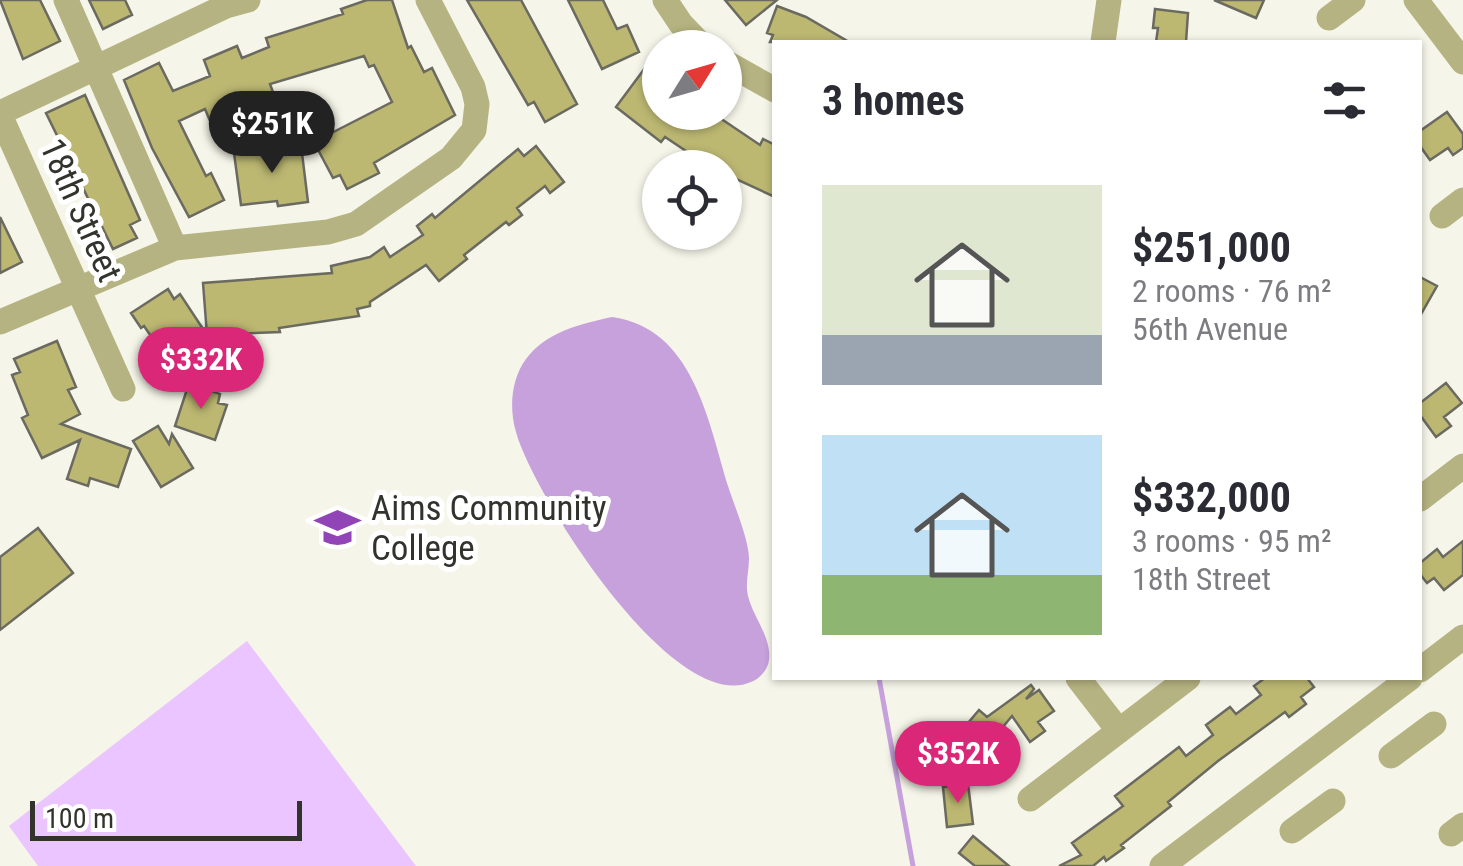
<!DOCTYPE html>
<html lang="en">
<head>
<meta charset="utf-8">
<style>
  :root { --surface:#fff; --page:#f7f7f7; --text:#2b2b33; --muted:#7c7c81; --accent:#db2777 }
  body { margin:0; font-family:"Roboto Condensed",sans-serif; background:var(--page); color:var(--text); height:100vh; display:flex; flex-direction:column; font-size:38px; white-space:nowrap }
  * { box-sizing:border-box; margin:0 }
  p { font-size:32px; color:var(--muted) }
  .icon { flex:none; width:55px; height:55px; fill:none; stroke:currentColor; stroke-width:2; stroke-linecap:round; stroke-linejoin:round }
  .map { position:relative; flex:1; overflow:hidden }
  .side { position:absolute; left:772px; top:40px; width:650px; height:640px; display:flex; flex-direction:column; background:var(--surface); border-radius:0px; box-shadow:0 2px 8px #0004 }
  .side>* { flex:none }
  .needle { width:65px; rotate:53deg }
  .controls { position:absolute; left:642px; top:30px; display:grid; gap:20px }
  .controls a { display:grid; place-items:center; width:100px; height:100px; border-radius:50%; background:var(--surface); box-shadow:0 2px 8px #0004; font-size:50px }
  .scale { position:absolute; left:30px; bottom:25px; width:272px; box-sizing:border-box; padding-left:10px; border:5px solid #33332e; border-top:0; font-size:28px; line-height:35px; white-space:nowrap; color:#33332e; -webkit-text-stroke:8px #fff; paint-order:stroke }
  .price { position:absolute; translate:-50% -85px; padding:0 22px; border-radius:35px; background:var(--accent); color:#fff; font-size:32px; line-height:65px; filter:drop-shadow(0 2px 5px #0008) }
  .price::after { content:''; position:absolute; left:50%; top:60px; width:30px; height:22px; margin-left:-15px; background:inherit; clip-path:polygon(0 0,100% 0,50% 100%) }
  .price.active { background:#222; color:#fff }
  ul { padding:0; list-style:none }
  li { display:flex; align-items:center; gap:30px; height:250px; padding:0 50px }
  li span { display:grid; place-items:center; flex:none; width:280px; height:200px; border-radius:0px; color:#555 }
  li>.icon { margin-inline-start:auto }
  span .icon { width:120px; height:120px; fill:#fffc; stroke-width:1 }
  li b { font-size:42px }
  h2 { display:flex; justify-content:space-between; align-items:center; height:120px; padding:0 50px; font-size:42px }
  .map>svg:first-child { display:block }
</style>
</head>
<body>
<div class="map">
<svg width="1463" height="866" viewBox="0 0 1463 866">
  <rect width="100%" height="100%" fill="#f5f5e9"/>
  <!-- green -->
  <path fill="#eac5ff" d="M247,641L416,866H38L9,826Z"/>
  <!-- water -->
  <path fill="#c6a1dc" d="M612,317C693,328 708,420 728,486C734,505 749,540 749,559C749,572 745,582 748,596C753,617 772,638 769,660C768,670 759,679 751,682C673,716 533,494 516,432C509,409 511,379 526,359C546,332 580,324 612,317Z"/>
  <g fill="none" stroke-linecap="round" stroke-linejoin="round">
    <!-- stream -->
    <path stroke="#c6a1dc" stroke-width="5" d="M879,678L913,866"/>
  </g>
  <!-- building -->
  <path fill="#bcb872" stroke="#6a6a60" stroke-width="2.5" d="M0,0H40L60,41L23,59Z
    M89,0H125L132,15L103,29Z
    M367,0H392L408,48L411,46L424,72L432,68L455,115L374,163L379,173L347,189L340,175L333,178L314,142L392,102L374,65L369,67L364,56L270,84L274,95L210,121L205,109L179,121L206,176L211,173L224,200L189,217L152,148L124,80L159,63L173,91L210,76L204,60L237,46L242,58L269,47L266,38L343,14L341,9Z
    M467,0H521L577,104L545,122L534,102L528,105Z
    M568,0H603L617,29L627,25L639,52L602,69Z
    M725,0H777L746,25Z
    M1214,0H1264L1256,18Z
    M777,6L806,17L849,42H770L773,35L767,33Z
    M1155,9L1188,13L1186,42H1156L1158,28H1153Z
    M645,68L660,79V112H711L760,145L763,139L775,145V197L725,174V168L707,165L665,137L661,142L616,107Z
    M85,95L140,220L130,225L137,238L113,249L46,113Z
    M1447,112L1463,134V148L1453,155L1448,148L1430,160L1420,146V131Z
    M301,145L308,202L278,206L277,201L241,205L234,153Z
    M536,146L564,182L550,193L545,186L517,208L522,215L509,225L506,222L464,255L467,259L439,281L426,265L370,302V306L357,309L359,316L279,328L280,332L207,335L203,283L332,273L331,266L370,257L384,247L390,257L423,235L417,226L432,214L435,218L518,149L524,156Z
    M0,217L22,262L0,273Z
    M1420,277L1437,286L1420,316Z
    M168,289L174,299L180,294L207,335L193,336L204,362L173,375L158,340L155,342L144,326L141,328L131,313Z
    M57,341L76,387L68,390L80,414L61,424L131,449L118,487L90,478L88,486L67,479L80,440L42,458L22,418L28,415L12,375L20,372L14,359Z
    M189,383L220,394L218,403L227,405L215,440L175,426Z
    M1446,383L1462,403L1444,417L1451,426L1436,437L1420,415V403Z
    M158,426L169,444L172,434L193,468L161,487L133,441Z
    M38,528L73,573L0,630V557Z
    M1463,541V575L1444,590L1434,578L1427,583L1420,574V563L1437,549L1443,557Z
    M1265,678H1307L1314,687L1301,697L1306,704L1289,717L1285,712L1218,761L1168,802L1171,806L1121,845L1124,848L1106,861L1104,857L1093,866H1059L1081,855L1072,843L1123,806L1115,796L1179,747L1186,756L1213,735L1206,725L1230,707L1236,714L1261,695L1254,686Z
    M1031,685L1034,689L1026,699L1039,690L1054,711L1038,722L1045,731L1030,742L1012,716L987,746L993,750L975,772L958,758L963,752L952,742L979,710L987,717Z
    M968,784L973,824L947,827L943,787Z
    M973,836L1009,866H975L959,853Z"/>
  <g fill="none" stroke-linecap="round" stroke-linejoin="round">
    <!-- minor -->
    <path stroke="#b5b381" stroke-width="25" d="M66,0L175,248
      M665,0L681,24L704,48
      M1416,0L1463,62
      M1329,18L1353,0
      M1103,42L1109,0
      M725,62L775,90
      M0,113L226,6L248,0
      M0,115L123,389
      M1442,216L1463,200
      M0,322L175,248L328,232L356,224L451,158L474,130L477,104L473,87L428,0
      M1420,499L1463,466
      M1420,670L1463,637
      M1078,678L1119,731
      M1391,756L1434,724
      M1030,799L1188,678
      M1292,831L1333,801
      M1451,834L1463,825
      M1162,866L1410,678"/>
  </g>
  <!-- icons -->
  <defs>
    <symbol id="university-bare" viewBox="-9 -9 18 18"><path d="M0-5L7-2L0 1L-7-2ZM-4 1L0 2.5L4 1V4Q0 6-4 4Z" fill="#9144b6" stroke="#fff" stroke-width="2.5" paint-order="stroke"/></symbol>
  </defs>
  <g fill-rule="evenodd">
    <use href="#university-bare" x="306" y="496" width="63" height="63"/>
  </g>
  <g text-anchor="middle" stroke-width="10" stroke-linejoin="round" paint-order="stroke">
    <!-- street labels -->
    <g font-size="35" fill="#33332e" stroke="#fff">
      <text transform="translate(81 210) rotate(66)" y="12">18th Street</text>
    </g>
    <!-- poi labels -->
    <g font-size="35" fill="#33332e" stroke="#fff" text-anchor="start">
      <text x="371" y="520">Aims Community<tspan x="371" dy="40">College</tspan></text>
    </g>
  </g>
</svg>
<div class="controls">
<a><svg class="needle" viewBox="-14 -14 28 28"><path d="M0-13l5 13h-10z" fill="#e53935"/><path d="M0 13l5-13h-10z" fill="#7c7c81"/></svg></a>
<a><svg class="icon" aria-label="locate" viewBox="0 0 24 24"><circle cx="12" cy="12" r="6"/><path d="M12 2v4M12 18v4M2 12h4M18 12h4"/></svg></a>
</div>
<div class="scale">100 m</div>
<b class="price active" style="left:272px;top:176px">$251K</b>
<b class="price" style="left:201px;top:412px">$332K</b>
<b class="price" style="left:958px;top:806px">$352K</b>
<section class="side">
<h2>3 homes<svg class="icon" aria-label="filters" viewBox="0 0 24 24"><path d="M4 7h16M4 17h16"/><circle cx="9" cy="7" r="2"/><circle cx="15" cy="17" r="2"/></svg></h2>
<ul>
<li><span style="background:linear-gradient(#dfe7d0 75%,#9aa5b1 0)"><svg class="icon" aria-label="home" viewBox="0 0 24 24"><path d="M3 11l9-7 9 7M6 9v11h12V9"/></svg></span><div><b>$251,000</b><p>2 rooms · 76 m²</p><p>56th Avenue</p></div></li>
<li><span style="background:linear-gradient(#bfe0f5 70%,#8fb573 0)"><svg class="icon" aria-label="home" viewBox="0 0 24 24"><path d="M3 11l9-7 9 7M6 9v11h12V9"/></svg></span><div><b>$332,000</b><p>3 rooms · 95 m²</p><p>18th Street</p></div></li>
</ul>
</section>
</div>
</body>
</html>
